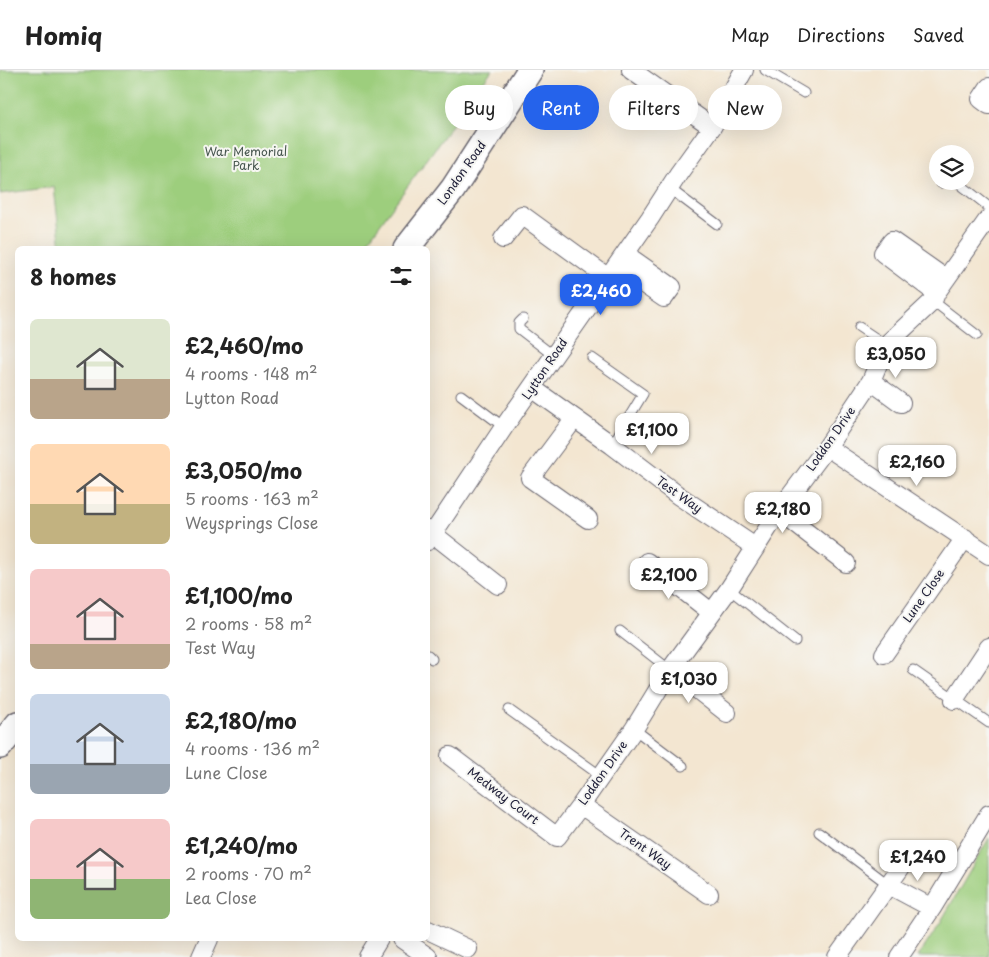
<!DOCTYPE html>
<html lang="en">
<head>
<meta charset="utf-8">
<style>
  :root { --surface:#fff; --page:#f6f6f6; --text:#222; --muted:#767676; --line:#e0e0e0; --accent:#2563eb }
  body { margin:0; font-family:"Playpen Sans",sans-serif; background:var(--page); color:var(--text); height:100vh; display:flex; flex-direction:column; font-size:19px; white-space:nowrap }
  * { box-sizing:border-box; margin:0 }
  p { font-size:16px; color:var(--muted) }
  .icon { flex:none; width:28px; height:28px; fill:none; stroke:currentColor; stroke-width:2; stroke-linecap:round; stroke-linejoin:round }
  .map { position:relative; flex:1; overflow:hidden }
  .sheet { position:absolute; left:15px; top:176px; width:415px; height:695px; display:flex; flex-direction:column; background:var(--surface); border-radius:8px; box-shadow:0 5px 20px #0002 }
  .sheet>* { flex:none }
  .guide { position:absolute; left:445px; top:15px; width:469px; height:45px; display:flex; gap:10px }
  .tools { position:absolute; left:929px; top:75px; display:grid; gap:10px }
  .tools a { display:grid; place-items:center; width:45px; height:45px; border-radius:50%; background:var(--surface); box-shadow:0 5px 20px #0002; font-size:25px }
  .price { position:absolute; translate:-50% -42px; padding:0 11px; border-radius:10px; background:#fff; color:#222; font-size:16px; line-height:32px; filter:drop-shadow(0 1px 2px #0008) }
  .price::after { content:''; position:absolute; left:50%; top:30px; width:15px; height:11px; margin-left:-8px; background:inherit; clip-path:polygon(0 0,100% 0,50% 100%) }
  .price.current { background:var(--accent); color:#fff }
  ul { padding:0; list-style:none }
  li { display:flex; align-items:center; gap:15px; height:125px; padding:0 15px }
  li span { display:grid; place-items:center; flex:none; width:140px; height:100px; border-radius:8px; color:#555 }
  li>.icon { margin-inline-start:auto }
  span .icon { width:60px; height:60px; fill:#fffc; stroke-width:1 }
  li b { font-size:21px }
  h2 { display:flex; justify-content:space-between; align-items:center; height:60px; padding:0 15px; font-size:21px }
  .tag { padding:0 18px; border-radius:22px; background:var(--surface); box-shadow:0 5px 20px #0002; font-size:18px; line-height:45px }
  .tag.current { background:var(--accent); color:#fff }
  header { display:flex; align-items:center; gap:30px; box-sizing:border-box; height:70px; padding:0 25px; background:var(--surface); border-bottom:1px solid var(--line) }
  header strong { font-size:24px }
  nav { display:flex; gap:28px; margin-inline-start:auto; font-size:18px }
  .map>svg:first-child { display:block }
</style>
</head>
<body>
<header>
<strong>Homiq</strong>
<nav><a>Map</a><a>Directions</a><a>Saved</a></nav>
</header>
<div class="map">
<svg width="989" height="887" viewBox="0 0 989 887">
  <rect width="100%" height="100%" fill="#f6f6f2"/>
  <filter id="ink" filterUnits="userSpaceOnUse"><feTurbulence type="fractalNoise" baseFrequency=".02" numOctaves="2"/><feDisplacementMap in="SourceGraphic" scale="10" xChannelSelector="R" yChannelSelector="G"/><feConvolveMatrix kernelMatrix="1 2 1 2 8 2 1 2 1" color-interpolation-filters="sRGB"/></filter>
  <filter id="wash" filterUnits="userSpaceOnUse"><feTurbulence type="fractalNoise" baseFrequency=".0096" numOctaves="4" result="noise"/><feDisplacementMap in="SourceGraphic" scale="20" xChannelSelector="R" yChannelSelector="G"/><feGaussianBlur stdDeviation="1.12" result="paint"/><feColorMatrix in="noise" values="0 0 0 0 0 0 0 0 0 0 0 0 0 0 0 0 0 1.4 0 .05"/><feComposite in="paint" operator="in"/></filter>
  <g filter="url(#wash)">
    <rect width="100%" height="100%" fill="#f3e6d1"/>
    <!-- green -->
    <path fill="#9dce7d" stroke="#60785c" d="M0,0H492L362,179H61L54,117L0,124Z
      M989,768V887H918L940,853Z"/>
  </g>
  <g filter="url(#ink)">
    <g fill="none" stroke-linecap="round" stroke-linejoin="round">
      <defs>
        <path id="lane" d="M765,0L804,23
          M956,111L989,137
          M941,113L943,111
          M669,118L717,154
          M933,231L977,265
          M523,249L519,253V259L554,286
          M859,257L886,275
          M592,288L643,324L612,375
          M461,325L504,357
          M729,519L795,571
          M620,561L670,600
          M428,585L432,589
          M913,600L989,653
          M509,640L601,706
          M634,659L683,696
          M819,762L889,815"/>
        <path id="street" d="M631,0L712,57
          M989,17L981,29L989,35
          M503,169L522,145L607,207
          M617,196L664,228L672,217L625,184
          M936,223L883,183L892,171L946,209
          M871,311L901,333
          M532,318L612,375L679,426L755,477
          M574,349L530,408L588,449
          M827,377L989,485
          M779,441L846,493
          M428,460L498,515
          M428,471L504,357L650,148L679,103L712,57L744,0
          M647,492L711,542
          M884,584L965,468
          M671,599L727,643
          M954,630L989,577
          M450,686L557,767L581,735L634,659L670,600L729,519L779,441L827,377L871,311L886,275L933,231L936,223L989,148
          M581,735L709,824
          M889,815L932,838
          M428,860L468,879
          M402,869L428,887
          M201,887L209,869
          M368,887L379,869
          M837,887L901,797
          M899,887L932,838L989,744"/>
        <path id="secondary" d="M406,179L453,119L530,0
          M0,676L18,654"/>
      </defs>
      <!-- lane casing -->
      <use href="#lane" stroke="#6b6770" stroke-width="11"/>
      <!-- street casing -->
      <use href="#street" stroke="#6b6770" stroke-width="20"/>
      <!-- secondary casing -->
      <use href="#secondary" stroke="#6b6770" stroke-width="28"/>
      <!-- lane -->
      <use href="#lane" stroke="#fff" stroke-width="9"/>
      <!-- street -->
      <use href="#street" stroke="#fff" stroke-width="18"/>
      <!-- secondary -->
      <use href="#secondary" stroke="#fff" stroke-width="25"/>
    </g>
  </g>
  <g text-anchor="middle" stroke-width="4" stroke-linejoin="round" paint-order="stroke">
    <!-- park labels -->
    <g font-size="12" fill="#47564f" stroke="#f6f6f2">
      <text x="246" y="86">War Memorial<tspan x="246" dy="14">Park</tspan></text>
    </g>
    <!-- street labels -->
    <g font-size="12" fill="#22223b" stroke="#f6f6f2">
      <text transform="translate(462 103) rotate(-55)" y="4">London Road</text>
      <text transform="translate(545 299) rotate(-56)" y="4">Lytton Road</text>
      <text transform="translate(831 369) rotate(-55)" y="4">Loddon Drive</text>
      <text transform="translate(679 425) rotate(35)" y="4">Test Way</text>
      <text transform="translate(924 526) rotate(-55)" y="4">Lune Close</text>
      <text transform="translate(603 703) rotate(-55)" y="4">Loddon Drive</text>
      <text transform="translate(503 726) rotate(37)" y="4">Medway Court</text>
      <text transform="translate(645 779) rotate(35)" y="4">Trent Way</text>
    </g>
  </g>
</svg>
<div class="tools">
<a><svg class="icon" aria-label="layers" viewBox="0 0 24 24"><path d="M12 4l9 5-9 5-9-5zM3 14l9 5 9-5"/></svg></a>
</div>
<b class="price current" style="left:601px;top:246px">£2,460</b>
<b class="price" style="left:896px;top:309px">£3,050</b>
<b class="price" style="left:652px;top:385px">£1,100</b>
<b class="price" style="left:917px;top:417px">£2,160</b>
<b class="price" style="left:783px;top:464px">£2,180</b>
<b class="price" style="left:669px;top:530px">£2,100</b>
<b class="price" style="left:689px;top:634px">£1,030</b>
<b class="price" style="left:918px;top:812px">£1,240</b>
<div class="guide">
<a class="tag">Buy</a>
<a class="tag current">Rent</a>
<a class="tag">Filters</a>
<a class="tag">New</a>
</div>
<section class="sheet">
<h2>8 homes<svg class="icon" aria-label="filters" viewBox="0 0 24 24"><path d="M4 7h16M4 17h16"/><circle cx="9" cy="7" r="2"/><circle cx="15" cy="17" r="2"/></svg></h2>
<ul>
<li><span style="background:linear-gradient(#dfe7d0 60%,#b9a48a 0)"><svg class="icon" aria-label="home" viewBox="0 0 24 24"><path d="M3 11l9-7 9 7M6 9v11h12V9"/></svg></span><div><b>£2,460/mo</b><p>4 rooms · 148 m²</p><p>Lytton Road</p></div></li>
<li><span style="background:linear-gradient(#ffd9b3 60%,#c2b280 0)"><svg class="icon" aria-label="home" viewBox="0 0 24 24"><path d="M3 11l9-7 9 7M6 9v11h12V9"/></svg></span><div><b>£3,050/mo</b><p>5 rooms · 163 m²</p><p>Weysprings Close</p></div></li>
<li><span style="background:linear-gradient(#f6c9c9 75%,#b9a48a 0)"><svg class="icon" aria-label="home" viewBox="0 0 24 24"><path d="M3 11l9-7 9 7M6 9v11h12V9"/></svg></span><div><b>£1,100/mo</b><p>2 rooms · 58 m²</p><p>Test Way</p></div></li>
<li><span style="background:linear-gradient(#c9d6e8 70%,#9aa5b1 0)"><svg class="icon" aria-label="home" viewBox="0 0 24 24"><path d="M3 11l9-7 9 7M6 9v11h12V9"/></svg></span><div><b>£2,180/mo</b><p>4 rooms · 136 m²</p><p>Lune Close</p></div></li>
<li><span style="background:linear-gradient(#f6c9c9 60%,#8fb573 0)"><svg class="icon" aria-label="home" viewBox="0 0 24 24"><path d="M3 11l9-7 9 7M6 9v11h12V9"/></svg></span><div><b>£1,240/mo</b><p>2 rooms · 70 m²</p><p>Lea Close</p></div></li>
</ul>
</section>
</div>
</body>
</html>
